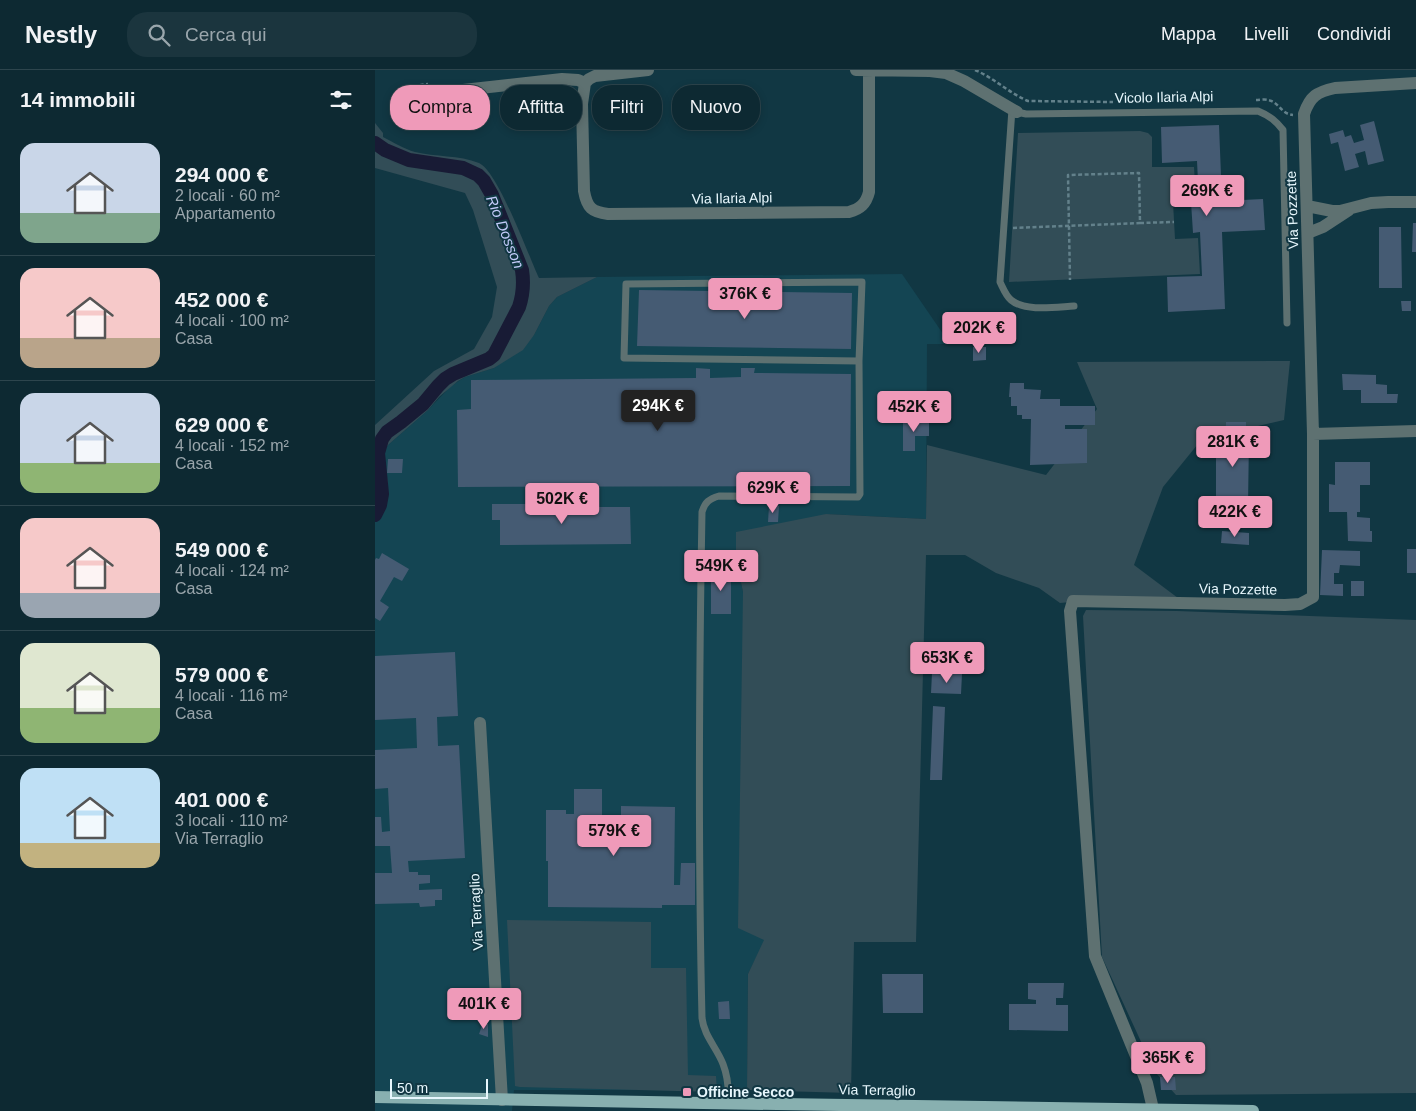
<!DOCTYPE html>
<html lang="it">
<head>
<meta charset="utf-8">
<style>
  :root { --surface:#0d2932; --page:#1b353e; --text:#f1f3f6; --muted:#9aa6ac; --line:#2d454d; --accent:#ef9ab9 }
  body { margin:0; font-family:Arial,sans-serif; background:var(--page); color:var(--text); height:100vh; display:flex; flex-direction:column; font-size:19px; white-space:nowrap }
  * { box-sizing:border-box; margin:0 }
  p { font-size:16px; color:var(--muted) }
  .icon { flex:none; width:28px; height:28px; fill:none; stroke:currentColor; stroke-width:2; stroke-linecap:round; stroke-linejoin:round }
  .map { position:relative; flex:1; overflow:hidden }
  .sheet { display:flex; flex-direction:column; background:var(--surface); width:375px }
  .sheet>* { flex:none }
  .guide { position:absolute; left:15px; top:15px; width:475px; height:45px; display:flex; gap:10px }
  .scale { position:absolute; left:15px; bottom:12px; width:98px; box-sizing:border-box; padding-left:5px; border:2px solid #e7f7fd; border-top:0; font-size:14px; line-height:18px; white-space:nowrap; color:#e7f7fd; -webkit-text-stroke:4px #113743; paint-order:stroke }
  .price { position:absolute; translate:-50% -42px; padding:0 11px; border-radius:5px; background:var(--accent); color:#111; font-size:16px; line-height:32px; filter:drop-shadow(0 1px 2px #0008) }
  .price::after { content:''; position:absolute; left:50%; top:30px; width:15px; height:11px; margin-left:-8px; background:inherit; clip-path:polygon(0 0,100% 0,50% 100%) }
  .price.selected { background:#222; color:#fff }
  ul { padding:0; list-style:none }
  li { display:flex; align-items:center; gap:15px; height:125px; padding:0 20px }
  li+li { border-top:1px solid var(--line) }
  li span { display:grid; place-items:center; flex:none; width:140px; height:100px; border-radius:15px; color:#555 }
  li>.icon { margin-inline-start:auto }
  span .icon { width:60px; height:60px; fill:#fffc; stroke-width:1 }
  li b { font-size:21px }
  h2 { display:flex; justify-content:space-between; align-items:center; height:60px; padding:0 20px; font-size:21px }
  .chip { padding:0 18px; border-radius:20px; background:var(--surface); box-shadow:0 2px 8px #0003,0 0 0 1px var(--line); font-size:18px; line-height:45px }
  .chip.selected { background:var(--accent); color:#111 }
  header { display:flex; align-items:center; gap:30px; box-sizing:border-box; height:70px; padding:0 25px; background:var(--surface); border-bottom:1px solid var(--line) }
  header strong { font-size:24px }
  nav { display:flex; gap:28px; margin-inline-start:auto; font-size:18px }
  .search { width:350px; height:45px; background:var(--page); display:flex; align-items:center; gap:12px; box-sizing:border-box; padding:0 18px; border-radius:20px; color:var(--muted); font-size:19px }
  main { display:flex; flex:1; min-height:0 }
  .map>svg:first-child { display:block }
</style>
</head>
<body>
<header>
<strong>Nestly</strong>
<div class="search"><svg class="icon" aria-label="search" viewBox="0 0 24 24"><circle cx="10" cy="10" r="6"/><path d="M15 15l6 6"/></svg>Cerca qui</div>
<nav><a>Mappa</a><a>Livelli</a><a>Condividi</a></nav>
</header>
<main>
<section class="sheet">
<h2>14 immobili<svg class="icon" aria-label="filters" viewBox="0 0 24 24"><path d="M4 7h16M4 17h16"/><circle cx="9" cy="7" r="2"/><circle cx="15" cy="17" r="2"/></svg></h2>
<ul>
<li><span style="background:linear-gradient(#c9d6e8 70%,#7fa58c 0)"><svg class="icon" aria-label="home" viewBox="0 0 24 24"><path d="M3 11l9-7 9 7M6 9v11h12V9"/></svg></span><div><b>294 000 €</b><p>2 locali · 60 m²</p><p>Appartamento</p></div></li>
<li><span style="background:linear-gradient(#f6c9c9 70%,#b9a48a 0)"><svg class="icon" aria-label="home" viewBox="0 0 24 24"><path d="M3 11l9-7 9 7M6 9v11h12V9"/></svg></span><div><b>452 000 €</b><p>4 locali · 100 m²</p><p>Casa</p></div></li>
<li><span style="background:linear-gradient(#c9d6e8 70%,#8fb573 0)"><svg class="icon" aria-label="home" viewBox="0 0 24 24"><path d="M3 11l9-7 9 7M6 9v11h12V9"/></svg></span><div><b>629 000 €</b><p>4 locali · 152 m²</p><p>Casa</p></div></li>
<li><span style="background:linear-gradient(#f6c9c9 75%,#9aa5b1 0)"><svg class="icon" aria-label="home" viewBox="0 0 24 24"><path d="M3 11l9-7 9 7M6 9v11h12V9"/></svg></span><div><b>549 000 €</b><p>4 locali · 124 m²</p><p>Casa</p></div></li>
<li><span style="background:linear-gradient(#dfe7d0 65%,#8fb573 0)"><svg class="icon" aria-label="home" viewBox="0 0 24 24"><path d="M3 11l9-7 9 7M6 9v11h12V9"/></svg></span><div><b>579 000 €</b><p>4 locali · 116 m²</p><p>Casa</p></div></li>
<li><span style="background:linear-gradient(#bfe0f5 75%,#c2b280 0)"><svg class="icon" aria-label="home" viewBox="0 0 24 24"><path d="M3 11l9-7 9 7M6 9v11h12V9"/></svg></span><div><b>401 000 €</b><p>3 locali · 110 m²</p><p>Via Terraglio</p></div></li>
</ul>
</section>
<div class="map">
<svg width="1041" height="1041" viewBox="0 0 1041 1041">
  <rect width="100%" height="100%" fill="#113743"/>
  <!-- built -->
  <path fill="#144553" d="M527,204L575,274H552L551,449L451,444L361,488L368,522L390,870L373,904L372,1020H139L137,1041H0V445L5,435L7,424L13,414L8,390L10,379L13,375L53,340L76,316L90,307L119,298L159,265L174,236L182,227L222,207Z"/>
  <!-- green -->
  <path fill="#324d57" d="M0,53L8,63V67C18,72 29,79 40,82C60,87 84,85 104,93C123,101 154,187 164,208L222,207L182,227L174,236L159,265L148,280L119,298L90,307L83,311L64,327L53,340L13,375C4,387 12,400 13,414C8,424 5,434 0,445V355L59,301L99,279L117,247L122,217L98,140L90,123L0,98Z
    M765,61L773,63L777,67V97H819L821,131L798,132L800,169L823,168L825,204L634,212L643,63Z
    M915,291L909,350L827,369L788,417L759,495L807,531L727,529L685,533L664,518L621,503L590,485H551L541,872H479L476,1023L372,1020L373,904L389,870L363,858L368,522L361,488V462L451,444L551,449L552,375L671,405L722,339L702,292Z
    M711,540L802,541L1041,550V1023L801,1025L780,1002L727,887L708,546Z
    M132,850L276,852V898H311L313,1005L341,1006L342,1022L145,1017L140,1016Z"/>
  <g fill="none" stroke-linecap="round" stroke-linejoin="round">
    <!-- canal -->
    <path stroke="#181b35" stroke-width="14" d="M0,73L10,80L34,90L88,98L103,105L109,111L117,125L147,200C149,213 148,225 144,237L119,285L114,289L78,304L70,309L63,316L48,334L26,352L12,362L7,369L3,383L7,424L5,435L0,445"/>
  </g>
  <!-- building -->
  <path fill="#455b73" d="M999,51L1009,91L993,95L990,81L980,84L984,97L970,101L963,72L956,74L954,64L968,60L970,67L976,65L979,73L989,70L985,55Z
    M844,55L847,131L888,129L890,160L847,162L850,239L793,242L792,207L827,206L825,162L818,163L816,132H824L822,91L787,93L786,57Z
    M1038,153H1041V182H1037Z
    M1004,157H1026L1027,218H1004Z
    M264,220L477,223L476,279L262,276Z
    M1026,231H1036V241H1027Z
    M598,277H611V290L598,291Z
    M321,298L335,299V308L366,307V298H380L379,303L476,304L475,416L83,417L82,340L96,339V310L321,308Z
    M967,304L1001,305V314L1012,315V324H1023L1022,333H986V320H968Z
    M635,313H649V319L666,320L665,329H685V336H720V355H690V359H712V393L655,395L656,349H647V345H642V336H636V327H634Z
    M554,350V366H540V381H528V351Z
    M851,352H871V368H874L873,436L841,437V382H850Z
    M13,389H28L27,403H12Z
    M960,392H995V415H985V442H982V447L995,448V461H997V472L973,471L972,442H954V414L960,415Z
    M117,434H188V437H255L256,474L125,475V450H117Z
    M394,436H404L403,452H393Z
    M847,461L874,463V475L846,473Z
    M1032,479H1041V503H1032Z
    M947,480L985,481V496L965,495L964,503H959V514H968V526L945,525Z
    M7,483L34,499L27,511L19,507L5,531L14,537L5,551L0,548V490L1,488L4,489Z
    M336,501H356V544H336Z
    M976,511H989V526H976Z
    M80,582L83,646L62,647L63,676L84,675L90,788L33,791L34,802H43V805H55V813L44,814V820L67,819V830H60V836L45,837L44,833L0,834V803H17L15,776H0V747H6L7,762L15,761L13,718L0,719V680L42,678L41,648L0,650V586Z
    M557,603L587,604L586,624L556,623Z
    M558,636L570,637L567,710H555Z
    M199,719H227V748H246V736L300,737L299,815H305L306,793H320V835H287V838L173,837V791H171V740H191V744H199Z
    M507,904H548V943H508Z
    M653,913H689L688,928H681V935H693V961L634,960V934H661V930L653,929Z
    M354,931L355,949H344L343,932Z
    M108,953L113,954V967L104,964Z
    M785,1007H800L801,1020H786Z"/>
  <g fill="none" stroke-linecap="round" stroke-linejoin="round">
    <!-- path -->
    <path stroke="#63818b" stroke-width="2.5" stroke-dasharray="4 2.5" stroke-linecap="butt" d="M600,0C619,8 634,23 653,31L738,32
      M28,24L38,16L53,14
      M881,30C885,30 890,29 893,30C904,32 906,44 918,45
      M765,153L799,152
      M638,158L765,153L764,103L693,105L695,210"/>
    <!-- service -->
    <path stroke="#5e7171" stroke-width="7" d="M637,39L625,212C628,218 631,226 636,230C650,242 681,237 699,236
      M642,42L651,44L883,41C895,46 901,51 908,60L912,253
      M353,1034C354,1021 353,1007 348,994C342,978 329,966 327,948C323,779 324,611 327,442C330,432 334,429 344,426L483,427L485,424L484,291L249,288L251,214L487,212L484,291"/>
    <!-- minor -->
    <path stroke="#5e7171" stroke-width="12" d="M481,0L555,1L571,3L589,11L642,42
      M210,13L207,34L209,121C212,138 217,142 233,144L474,142C485,139 491,134 494,122V0
      M61,23L187,9L203,10L210,13L214,9L220,6L273,0
      M932,136L957,141H965L996,133L1013,132H1041
      M933,163L948,157L974,140
      M938,364L1041,361
      M105,653L127,1030
      M778,1039L772,1013L720,886L695,541L698,531L910,535L925,534L938,527V364L929,44C935,26 942,22 960,18L1041,13"/>
    <!-- primary -->
    <path stroke="#88b0b0" stroke-width="12" d="M0,1027L328,1033L878,1041"/>
  </g>
  <!-- markers -->
  <rect fill="#ef9ab9" stroke="#113743" stroke-width="2" x="307" y="1017" width="10" height="10" rx="2.5"/>
  <g text-anchor="middle" stroke-width="4" stroke-linejoin="round" paint-order="stroke">
    <!-- street labels -->
    <g font-size="14" fill="#e7f7fd" stroke="#113743">
      <text transform="translate(789 27) rotate(-1)" y="5">Vicolo Ilaria Alpi</text>
      <text transform="translate(357 128) rotate(-1)" y="5">Via Ilaria Alpi</text>
      <text transform="translate(917 140) rotate(-92)" y="5">Via Pozzette</text>
      <text transform="translate(863 519) rotate(1)" y="5">Via Pozzette</text>
      <text transform="translate(101 842) rotate(-93)" y="5">Via Terraglio</text>
      <text transform="translate(502 1020) rotate(1)" y="5">Via Terraglio</text>
    </g>
    <!-- poi labels -->
    <g font-size="14" font-weight="bold" fill="#e7f7fd" stroke="#113743" text-anchor="start">
      <text x="322" y="1027">Officine Secco</text>
    </g>
    <!-- water labels -->
    <g font-size="15" font-style="italic" fill="#c2caf8" stroke="#113743">
      <text transform="translate(130 162) rotate(68)" y="5">Rio Dosson</text>
    </g>
  </g>
</svg>
<div class="scale">50 m</div>
<b class="price" style="left:832px;top:147px">269K €</b>
<b class="price" style="left:370px;top:250px">376K €</b>
<b class="price" style="left:604px;top:284px">202K €</b>
<b class="price selected" style="left:283px;top:362px">294K €</b>
<b class="price" style="left:539px;top:363px">452K €</b>
<b class="price" style="left:858px;top:398px">281K €</b>
<b class="price" style="left:398px;top:444px">629K €</b>
<b class="price" style="left:187px;top:455px">502K €</b>
<b class="price" style="left:860px;top:468px">422K €</b>
<b class="price" style="left:346px;top:522px">549K €</b>
<b class="price" style="left:572px;top:614px">653K €</b>
<b class="price" style="left:239px;top:787px">579K €</b>
<b class="price" style="left:109px;top:960px">401K €</b>
<b class="price" style="left:793px;top:1014px">365K €</b>
<div class="guide">
<a class="chip selected">Compra</a>
<a class="chip">Affitta</a>
<a class="chip">Filtri</a>
<a class="chip">Nuovo</a>
</div>
</div>
</main>
</body>
</html>
